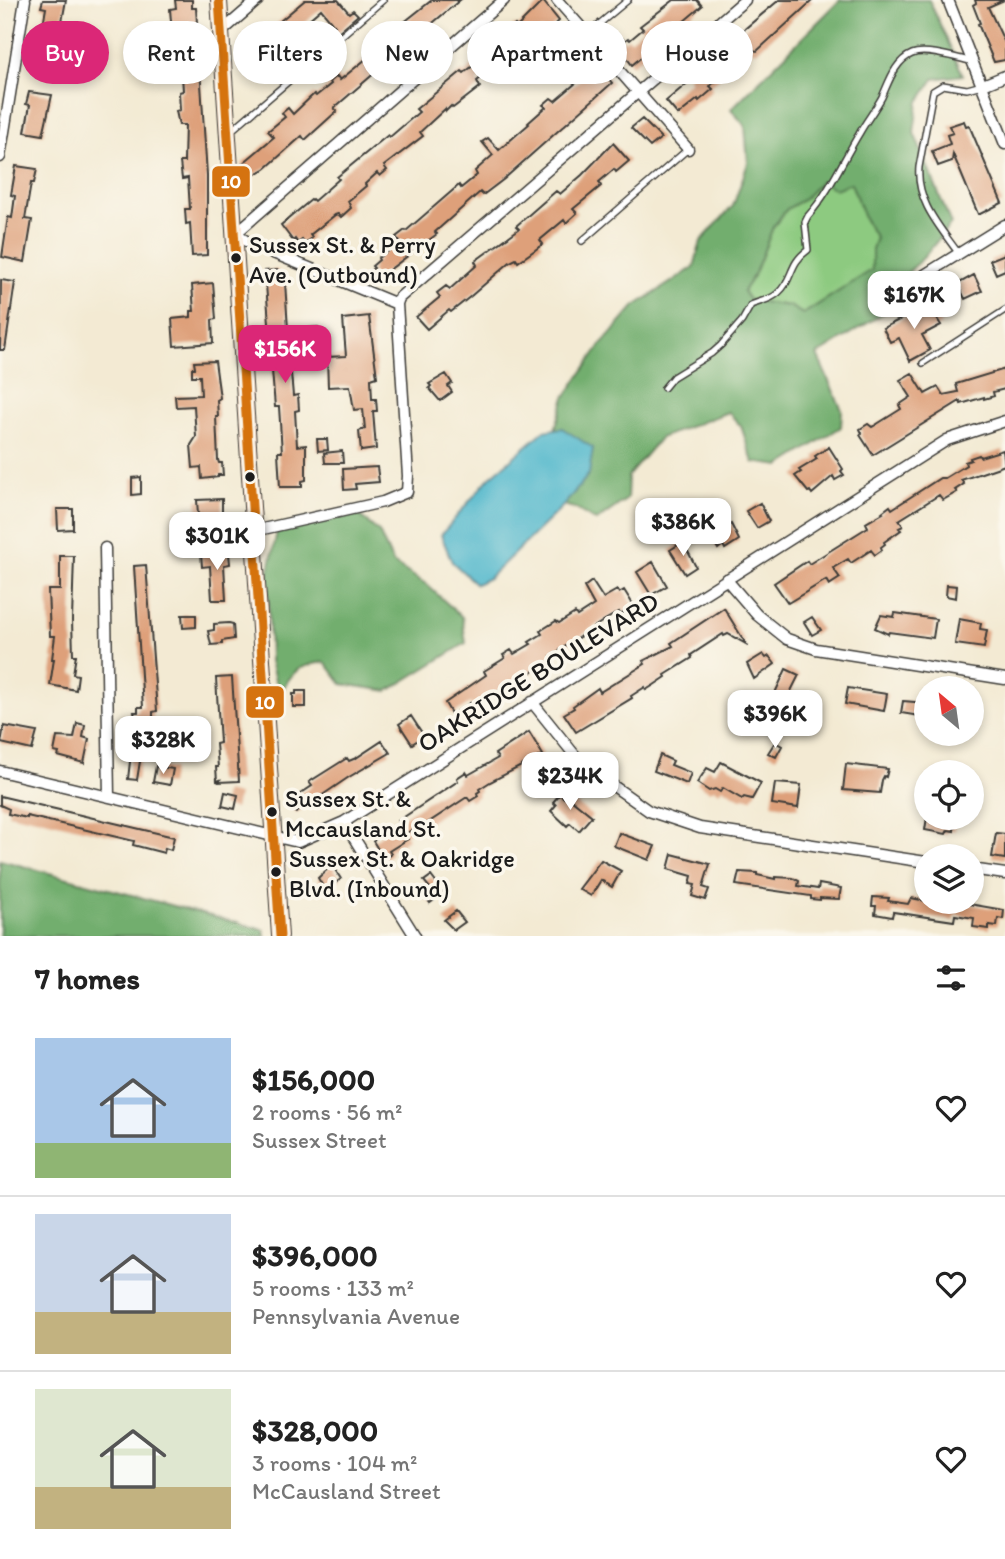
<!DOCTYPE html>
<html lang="en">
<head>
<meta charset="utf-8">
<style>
  :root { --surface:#fff; --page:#f2f2f2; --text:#222; --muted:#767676; --line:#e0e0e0; --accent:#db2777 }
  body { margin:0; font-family:Itim,sans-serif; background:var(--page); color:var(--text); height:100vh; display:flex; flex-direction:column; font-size:26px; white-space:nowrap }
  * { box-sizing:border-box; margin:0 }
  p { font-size:23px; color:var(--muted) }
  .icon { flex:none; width:38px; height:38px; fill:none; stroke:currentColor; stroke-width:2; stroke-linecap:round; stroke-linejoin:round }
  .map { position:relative; height:936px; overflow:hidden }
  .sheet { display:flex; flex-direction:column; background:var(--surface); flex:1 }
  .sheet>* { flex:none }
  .top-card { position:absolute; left:21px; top:21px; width:964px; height:63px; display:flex; gap:14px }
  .needle { width:46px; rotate:331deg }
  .tools { position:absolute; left:914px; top:676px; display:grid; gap:14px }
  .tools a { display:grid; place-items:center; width:70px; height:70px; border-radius:50%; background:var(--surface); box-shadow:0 4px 10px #0003; font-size:35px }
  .price { position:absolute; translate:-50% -60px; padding:0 16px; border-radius:14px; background:#fff; color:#222; font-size:23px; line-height:46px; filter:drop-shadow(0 2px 4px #0008) }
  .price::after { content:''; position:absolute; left:50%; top:42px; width:21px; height:16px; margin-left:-10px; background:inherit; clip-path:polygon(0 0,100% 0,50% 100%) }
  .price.selected { background:var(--accent); color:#fff }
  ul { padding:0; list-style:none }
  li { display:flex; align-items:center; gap:21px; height:175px; padding:0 35px }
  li+li { border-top:2px solid var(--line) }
  li span { display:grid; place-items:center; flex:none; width:196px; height:140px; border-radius:0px; color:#555 }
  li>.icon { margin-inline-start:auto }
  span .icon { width:84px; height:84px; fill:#fffc; stroke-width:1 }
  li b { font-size:30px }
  h2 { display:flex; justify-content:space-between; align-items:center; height:84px; padding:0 35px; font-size:30px }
  .pill { padding:0 24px; border-radius:32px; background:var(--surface); box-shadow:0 4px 10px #0003; font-size:24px; line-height:63px }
  .pill.selected { background:var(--accent); color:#fff }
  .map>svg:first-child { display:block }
</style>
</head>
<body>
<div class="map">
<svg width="1005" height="936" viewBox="0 0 1005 936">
  <rect width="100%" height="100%" fill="#fbf7ec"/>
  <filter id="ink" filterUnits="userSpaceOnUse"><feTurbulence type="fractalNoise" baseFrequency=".0143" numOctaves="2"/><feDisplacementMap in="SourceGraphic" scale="14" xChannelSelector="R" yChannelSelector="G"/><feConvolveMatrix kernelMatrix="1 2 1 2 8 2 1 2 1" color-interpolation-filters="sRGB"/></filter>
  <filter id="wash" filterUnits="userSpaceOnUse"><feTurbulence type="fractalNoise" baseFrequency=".00686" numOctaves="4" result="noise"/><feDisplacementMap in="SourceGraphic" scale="28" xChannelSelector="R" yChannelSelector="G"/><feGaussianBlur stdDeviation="1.57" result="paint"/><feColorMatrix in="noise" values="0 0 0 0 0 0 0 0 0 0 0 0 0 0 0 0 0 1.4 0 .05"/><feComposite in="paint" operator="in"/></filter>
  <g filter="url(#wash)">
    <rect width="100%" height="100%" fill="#f3ead3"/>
    <!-- green -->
    <path fill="#8dca80" stroke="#54734e" stroke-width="2" d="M821,181L851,182L864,218L876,238L872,249V271L803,314L789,306L749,300L743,291L755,273L773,227L787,209L804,199Z"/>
    <!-- forest -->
    <path fill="#72ae6e" stroke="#476545" stroke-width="2" fill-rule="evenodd" d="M840,0H929L963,75L934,79L918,103L914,133L951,224L924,257L894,286L895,306L817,355L842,410L841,427L780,466L753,462L741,426L728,412L660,438L628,476L627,499L596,521L576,509L564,505L589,474L562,428L555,429L565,397L601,345L635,306L694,267L701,241L733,206L748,163L745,126L731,109ZM821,181L835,189L851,183L864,218L876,238L872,249V270L803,314L789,306L749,300L743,291L755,273L773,227L787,209L804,199Z
      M358,514L379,532L393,563L426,584L462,617L466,643L388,691L342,684L325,662C296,666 294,670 279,695L270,661L268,574L277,531Z
      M0,860L264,930L265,936H0Z"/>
    <!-- water -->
    <path fill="#4db6cb" stroke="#346974" stroke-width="2" d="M562,428L593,448L589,474L564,505L489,578L476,584L452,562L441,535L489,478L544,431Z"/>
    <g id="blocks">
      <!-- building -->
      <path fill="#dea07a" d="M43,0H66L59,38L54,37L50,63L37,60L46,8L41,7Z
        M175,0H192V8H196L207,175V255L192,256L190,223L186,224L185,209H190L188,178L182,179L180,162H184L185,125H179L176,111L180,110L179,92L183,91L182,75L175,73L173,50L171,51L170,33H172L170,9L176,8Z
        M305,0H338L349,13L353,10L358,15L330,39L326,33L335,26L321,9L265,57L254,43Z
        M432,0H460L409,43L411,48L380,75L377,71L334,108L337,111L305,140L302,136L265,169L250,177L242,164L274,137L268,131L285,117L282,113L288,108L293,114L314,94L316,96L331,84L330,82L337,76L340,80L366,59L365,57L388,35Z
        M674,0H697L702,6L632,65L626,57L624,58L615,45L623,39L624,41L628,38L630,40L643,29L640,26Z
        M779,0H813L757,51L753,50L710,86L713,89L699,101L698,99L678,115L666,101L690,81L687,78L696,70L700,74L743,37L740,33Z
        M975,0H1004L988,7L1005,43V60L994,62L978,24L980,23L973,5L976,3Z
        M543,1L559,21L545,34L541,29L525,42L527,44L519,51L516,50L505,38L507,36L505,34L515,25L517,27Z
        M493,50L501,59L499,63L477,81L480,87L453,108L451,106L446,111L445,109L420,132L423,136L384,166L387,170L380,176L377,173L365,184L366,186L348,201L351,208L341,217L338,214L335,215L310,235L312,238L305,244L302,240L298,243L295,239L293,241L281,225L312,199L314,201L339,179L337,177L388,135L390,137L419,112L416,109L462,71L464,73Z
        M596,63L612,83L504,179L483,195L480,192L435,232L437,234L377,279L371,270L374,268L372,266L379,260L378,258L400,242L396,237L405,230L406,231L459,185L461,188L477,175L475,171L493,155L482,142L488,138L499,150L529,124L528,123L546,107L543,105L551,98L555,101L590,71L588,69Z
        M29,92L52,95L43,135L25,132L30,105L26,104Z
        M642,119L661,138L650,147L631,128Z
        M964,121L966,126L969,125L1002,203L980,214H978L953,154L952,161L938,166L932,151L950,144L947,135L953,133L949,126Z
        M613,143L629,161L616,172L614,169L599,182L601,186L573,209L577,213L566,223L564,220L540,240L543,244L535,250L518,262L516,259L510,262L471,296L451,312L449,310L427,329L416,317L440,297L437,293L446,286L450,289L477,265L475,261L519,229L516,226L556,191L560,194L582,175Z
        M16,166L37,169L34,183H31L25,219L32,220L25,262L2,257L8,217L12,218L15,196L11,195Z
        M1005,254V270L996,274L990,260Z
        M278,270L279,282H285L288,329H291L292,343H295L296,360L290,361L293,396L298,395L299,410L295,411L297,446L306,445V480L302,481V487H280L278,452H282L279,407H275L272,370H276L275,353H272L270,336L265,271Z
        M974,275L982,291L965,299L958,284Z
        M1,280L15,282L5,350H0Z
        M213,283L216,319L212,320L213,343L174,346L172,319L191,317V311H194L192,285Z
        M927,303L941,325L922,335L930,350L910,361L899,338L890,342L883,328L917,311L916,308Z
        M369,316L377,377L371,379L372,399H376L377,411H373L376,449L361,451L359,431L365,429L363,409L354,410L350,386L328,387L327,357L346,356L343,319Z
        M318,327L319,338L311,339L309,328Z
        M215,361L220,398L217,400L218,417H216L218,460L219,463H222L223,475H218V477L202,479L201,467L193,468L191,445L196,437L194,406L176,407L175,396L201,395L200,376H192V368H195L194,362Z
        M1005,369V389L993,392L994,396L984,399V397L961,404L960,401L873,455L860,435L862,433L860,429L868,424L872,427L874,426L901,409L899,405L911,397L900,380L912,373L925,394L938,387L943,395L958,392L956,384Z
        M446,374L452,383L448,386L452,392L440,401L429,388L431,386L429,384Z
        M317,439H327L328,450L318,451Z
        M829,447L843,469L841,471L844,475L835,480L833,476L812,494L810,491L808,492L795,476L801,472L799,470L817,459L815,456Z
        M1003,450L1005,465L961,480L964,484L955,490L957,492L943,500L939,495L899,520L903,526L899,528L901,530L884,542L885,544L881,547L882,550L875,555L871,550L851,563L848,559L833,568L840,578L829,585L826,580L788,603L774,583L807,561L809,564L868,527L866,523L883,513L882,512L890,506L892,509L940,478H945L966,465L965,462L971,460L970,458L979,455L980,457Z
        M342,451L343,463H325L324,453Z
        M377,467L379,482L355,484L356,489L344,490L343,469Z
        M141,477V494L132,495V478Z
        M222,499V514L198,515L197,500Z
        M760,503L769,521L757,528L746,511Z
        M57,509H73V529L58,530Z
        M723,524L724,526L731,524L739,540L725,549L723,545L718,549L713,540L719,536L716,529Z
        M683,542L696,567L685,574L670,550Z
        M207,551L229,554L230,564L224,565L226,600H212L210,566L202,567L201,553Z
        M60,556H74L72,620L73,655H76L73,674L78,675L76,690L50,685L54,659H52L55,636H50L48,590H60Z
        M653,562L667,586L651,595L637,572Z
        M146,565L157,711L153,712V732L138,733L134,712H138V707H143L134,566Z
        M592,581L603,598L617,590L619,593L624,590L634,606L620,615L619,612L603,621L551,656L553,659L509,686L472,706L470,703L452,715L445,703L486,675L484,671L505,658L503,655L511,650L514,654L531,644L529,642L542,634L540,631L556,621L559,623L575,613L577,616L594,605L584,587Z
        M947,585L957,586L956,598L946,596Z
        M724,608L746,644L728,634L724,636L723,634L691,655L692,658L665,675L666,677L654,685L646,690L645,687L631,696L632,698L576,732L564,714L574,708L573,706L598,688L600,692L645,664L643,661L673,646L671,643Z
        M895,613L936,619L933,638L889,632L888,634L875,628L881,615L894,617Z
        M182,615H196V627L183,628Z
        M812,617L821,630L812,635L804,622Z
        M959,619L981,623L980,629L987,630L984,648L955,644Z
        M229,623L233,624L234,639L222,641V644L211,645L208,631L214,630V624Z
        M763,654L766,658L769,656L775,664L754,679L747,664Z
        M786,669L799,675L785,703L777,699L779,695L775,693Z
        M232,677L239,781L219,782L220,780L217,781L216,767H218L216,744L220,743L216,678Z
        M848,688L887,694L884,711L845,704Z
        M296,691H306V707H293V694H296Z
        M903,701L926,703V717L901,713Z
        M411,716L424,736L412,744L399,724Z
        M77,723L85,725L83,737L89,739L84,763L58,756L59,753L54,752L57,737L74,738Z
        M4,726L37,732L32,750L1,743Z
        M529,732L543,755L490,782L479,789L480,791L477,793L478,796L470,801L467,797L423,826L422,824L405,834L408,839L389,851L391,854L384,859L373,841L399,823L398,821L458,781L457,778L466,772L468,775L498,758L495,754Z
        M382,741L390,753L349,777L296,813L288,802L312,786L309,782L347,758L349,761L356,758Z
        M775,742L782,746L776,757L768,753Z
        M131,753L141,755L137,780L128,779Z
        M660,755L673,761L671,765L691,773L687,784L654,771Z
        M721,762L761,783L752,799L744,797L742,799L723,788L720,792L715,789L709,791L697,783L707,768L715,772Z
        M846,764L888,769L886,777L884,776L882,780L880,793L843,790Z
        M156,766L173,769L170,785L153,782Z
        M775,783L801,785L798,808L772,804Z
        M225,792L238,795L235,809L222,806Z
        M560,794L564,798L566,795L592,816L579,831L570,823L567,826L551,811L556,805L553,802Z
        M0,796L174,837L171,850L165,848L164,853L133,845L134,841L27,816V818L8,814L9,809L0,805Z
        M927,817H951L950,821L955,822L954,831L948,830L946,834L925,830Z
        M619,833L655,846L649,860L614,846Z
        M996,833L1005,834V859L992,857Z
        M672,854L710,864L703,887L709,889L705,900L692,896L695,885L690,884L692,876L668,869Z
        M601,860L621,871L612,887L601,880L591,896L579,889Z
        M332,865L341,879L325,890L318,878Z
        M739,872L757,873V875L775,879V877L793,878L799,881L798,886L818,889L819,884L841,888L839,899L820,898V900L811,899V896L736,885Z
        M431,876L444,893L430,903L424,894L430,888L424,881Z
        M873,897L889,898L888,901L908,904L911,898L926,901H952L1004,910L1003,919L998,918L997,926L989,925V929L973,927L974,918L955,915L954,921L893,912L892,917L875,914L876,906H872Z
        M456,911L465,922L454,930L444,920Z"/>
    </g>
  </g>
  <g filter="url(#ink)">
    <use href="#blocks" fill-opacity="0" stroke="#3c3b37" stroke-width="2"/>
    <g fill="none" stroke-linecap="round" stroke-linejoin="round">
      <defs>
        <path id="lane" d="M586,35L628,0
          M232,130L383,0
          M582,241L688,149
          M959,254C940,227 916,202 919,167L933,91L943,85L967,89L982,85
          M923,363L1005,310
          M664,388L673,377L712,353L721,345L742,321L751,305C760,301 771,300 778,293C794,279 788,264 808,250L805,222L808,216C830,191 842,162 859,134C866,121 875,110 882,97C889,82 895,61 912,54C925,48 957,58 970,61"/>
        <path id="street" d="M557,0L688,149
          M948,0L1005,144
          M220,33L258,0
          M983,85L1005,76
          M0,157L25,0
          M902,289L1005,225
          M397,304L251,244L235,234L504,0
          M254,531L383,502L407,492L408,476L397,304L399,298L745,0
          M105,548L109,797
          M726,579L757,615L787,639L816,649L1005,679
          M532,702L581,763L649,811L700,828L926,862
          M0,771L298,842L344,822L947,440L1005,421
          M344,822L415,936
          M971,869L1005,874"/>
        <path id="secondary" d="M219,0L280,936"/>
      </defs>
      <!-- lane casing -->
      <use href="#lane" stroke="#3c3b37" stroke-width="8"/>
      <!-- street casing -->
      <use href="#street" stroke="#3c3b37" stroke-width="13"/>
      <!-- secondary casing -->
      <use href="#secondary" stroke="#3c3b37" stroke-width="18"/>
      <!-- lane -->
      <use href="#lane" stroke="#fff" stroke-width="5"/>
      <!-- street -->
      <use href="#street" stroke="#fff" stroke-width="10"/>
      <!-- secondary -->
      <use href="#secondary" stroke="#fde4d0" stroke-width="16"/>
      <defs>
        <path id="bus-1" d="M219,0L280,936"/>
      </defs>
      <!-- bus-1 casing -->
      <use href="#bus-1" stroke="#fbf7ec" stroke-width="14"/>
      <!-- bus-1 -->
      <use href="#bus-1" stroke="#d57310" stroke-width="9"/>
    </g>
  </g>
  <!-- markers -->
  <g fill="#1c1c1c" stroke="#fbf7ec" stroke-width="2.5">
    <circle cx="236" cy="258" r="6"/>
    <circle cx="250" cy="477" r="6"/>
    <circle cx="272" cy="812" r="6"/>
    <circle cx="276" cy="872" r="6"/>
  </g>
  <g text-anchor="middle" stroke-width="7" stroke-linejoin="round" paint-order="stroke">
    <!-- bus labels -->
    <g font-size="24" fill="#1c1c1c" stroke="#fbf7ec" text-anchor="start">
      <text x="249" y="253">Sussex St. &amp; Perry<tspan x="249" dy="30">Ave. (Outbound)</tspan></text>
      <text x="285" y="807">Sussex St. &amp;<tspan x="285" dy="30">Mccausland St.</tspan></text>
      <text x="289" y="867">Sussex St. &amp; Oakridge<tspan x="289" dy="30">Blvd. (Inbound)</tspan></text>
    </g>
    <!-- street labels -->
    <g font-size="26" fill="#1c1c1c" stroke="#fbf7ec">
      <text transform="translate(538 672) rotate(-32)" y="9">OAKRIDGE BOULEVARD</text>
    </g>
  </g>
  <g stroke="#fbf7ec" stroke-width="2.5">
    <rect x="211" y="165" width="40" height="33" rx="7" fill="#d57310"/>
    <rect x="245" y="685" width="40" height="34" rx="7" fill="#d57310"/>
  </g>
  <g font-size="19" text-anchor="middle" font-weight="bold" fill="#fff">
    <text x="231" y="188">10</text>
    <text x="265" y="709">10</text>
  </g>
</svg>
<div class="tools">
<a><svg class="needle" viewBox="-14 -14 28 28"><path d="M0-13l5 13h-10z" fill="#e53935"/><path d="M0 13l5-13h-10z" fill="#767676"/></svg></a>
<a><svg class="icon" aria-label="locate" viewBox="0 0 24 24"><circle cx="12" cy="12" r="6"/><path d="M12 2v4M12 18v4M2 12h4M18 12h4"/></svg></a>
<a><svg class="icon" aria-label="layers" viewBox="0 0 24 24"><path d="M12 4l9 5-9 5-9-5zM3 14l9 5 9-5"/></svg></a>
</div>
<b class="price" style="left:914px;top:331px">$167K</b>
<b class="price selected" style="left:285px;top:385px">$156K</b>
<b class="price" style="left:683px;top:558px">$386K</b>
<b class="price" style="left:217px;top:572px">$301K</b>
<b class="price" style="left:775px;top:750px">$396K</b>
<b class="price" style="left:163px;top:776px">$328K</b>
<b class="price" style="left:570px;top:812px">$234K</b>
<div class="top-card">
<a class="pill selected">Buy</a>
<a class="pill">Rent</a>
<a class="pill">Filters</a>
<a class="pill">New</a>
<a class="pill">Apartment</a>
<a class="pill">House</a>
</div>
</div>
<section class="sheet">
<h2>7 homes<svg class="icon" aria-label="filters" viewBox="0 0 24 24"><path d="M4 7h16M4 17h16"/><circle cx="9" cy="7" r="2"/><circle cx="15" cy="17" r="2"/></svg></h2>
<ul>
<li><span style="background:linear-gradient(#a9c7e8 75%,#8fb573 0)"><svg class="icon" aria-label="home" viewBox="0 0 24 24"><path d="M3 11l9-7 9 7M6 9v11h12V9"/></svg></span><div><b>$156,000</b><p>2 rooms · 56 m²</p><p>Sussex Street</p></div><svg class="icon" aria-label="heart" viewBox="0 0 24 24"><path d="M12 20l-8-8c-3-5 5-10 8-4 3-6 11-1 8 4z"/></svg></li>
<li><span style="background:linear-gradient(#c9d6e8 70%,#c2b280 0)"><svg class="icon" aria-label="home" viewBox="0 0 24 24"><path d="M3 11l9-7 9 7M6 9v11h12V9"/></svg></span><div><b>$396,000</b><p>5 rooms · 133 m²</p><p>Pennsylvania Avenue</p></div><svg class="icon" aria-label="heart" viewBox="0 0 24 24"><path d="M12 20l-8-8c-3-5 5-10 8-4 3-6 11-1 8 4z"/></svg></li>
<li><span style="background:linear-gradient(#dfe7d0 70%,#c2b280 0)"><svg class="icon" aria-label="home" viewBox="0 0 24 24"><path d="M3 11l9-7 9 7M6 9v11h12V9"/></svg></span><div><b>$328,000</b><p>3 rooms · 104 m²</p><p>McCausland Street</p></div><svg class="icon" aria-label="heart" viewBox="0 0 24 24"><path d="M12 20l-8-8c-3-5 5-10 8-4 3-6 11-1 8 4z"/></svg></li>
</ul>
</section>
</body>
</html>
